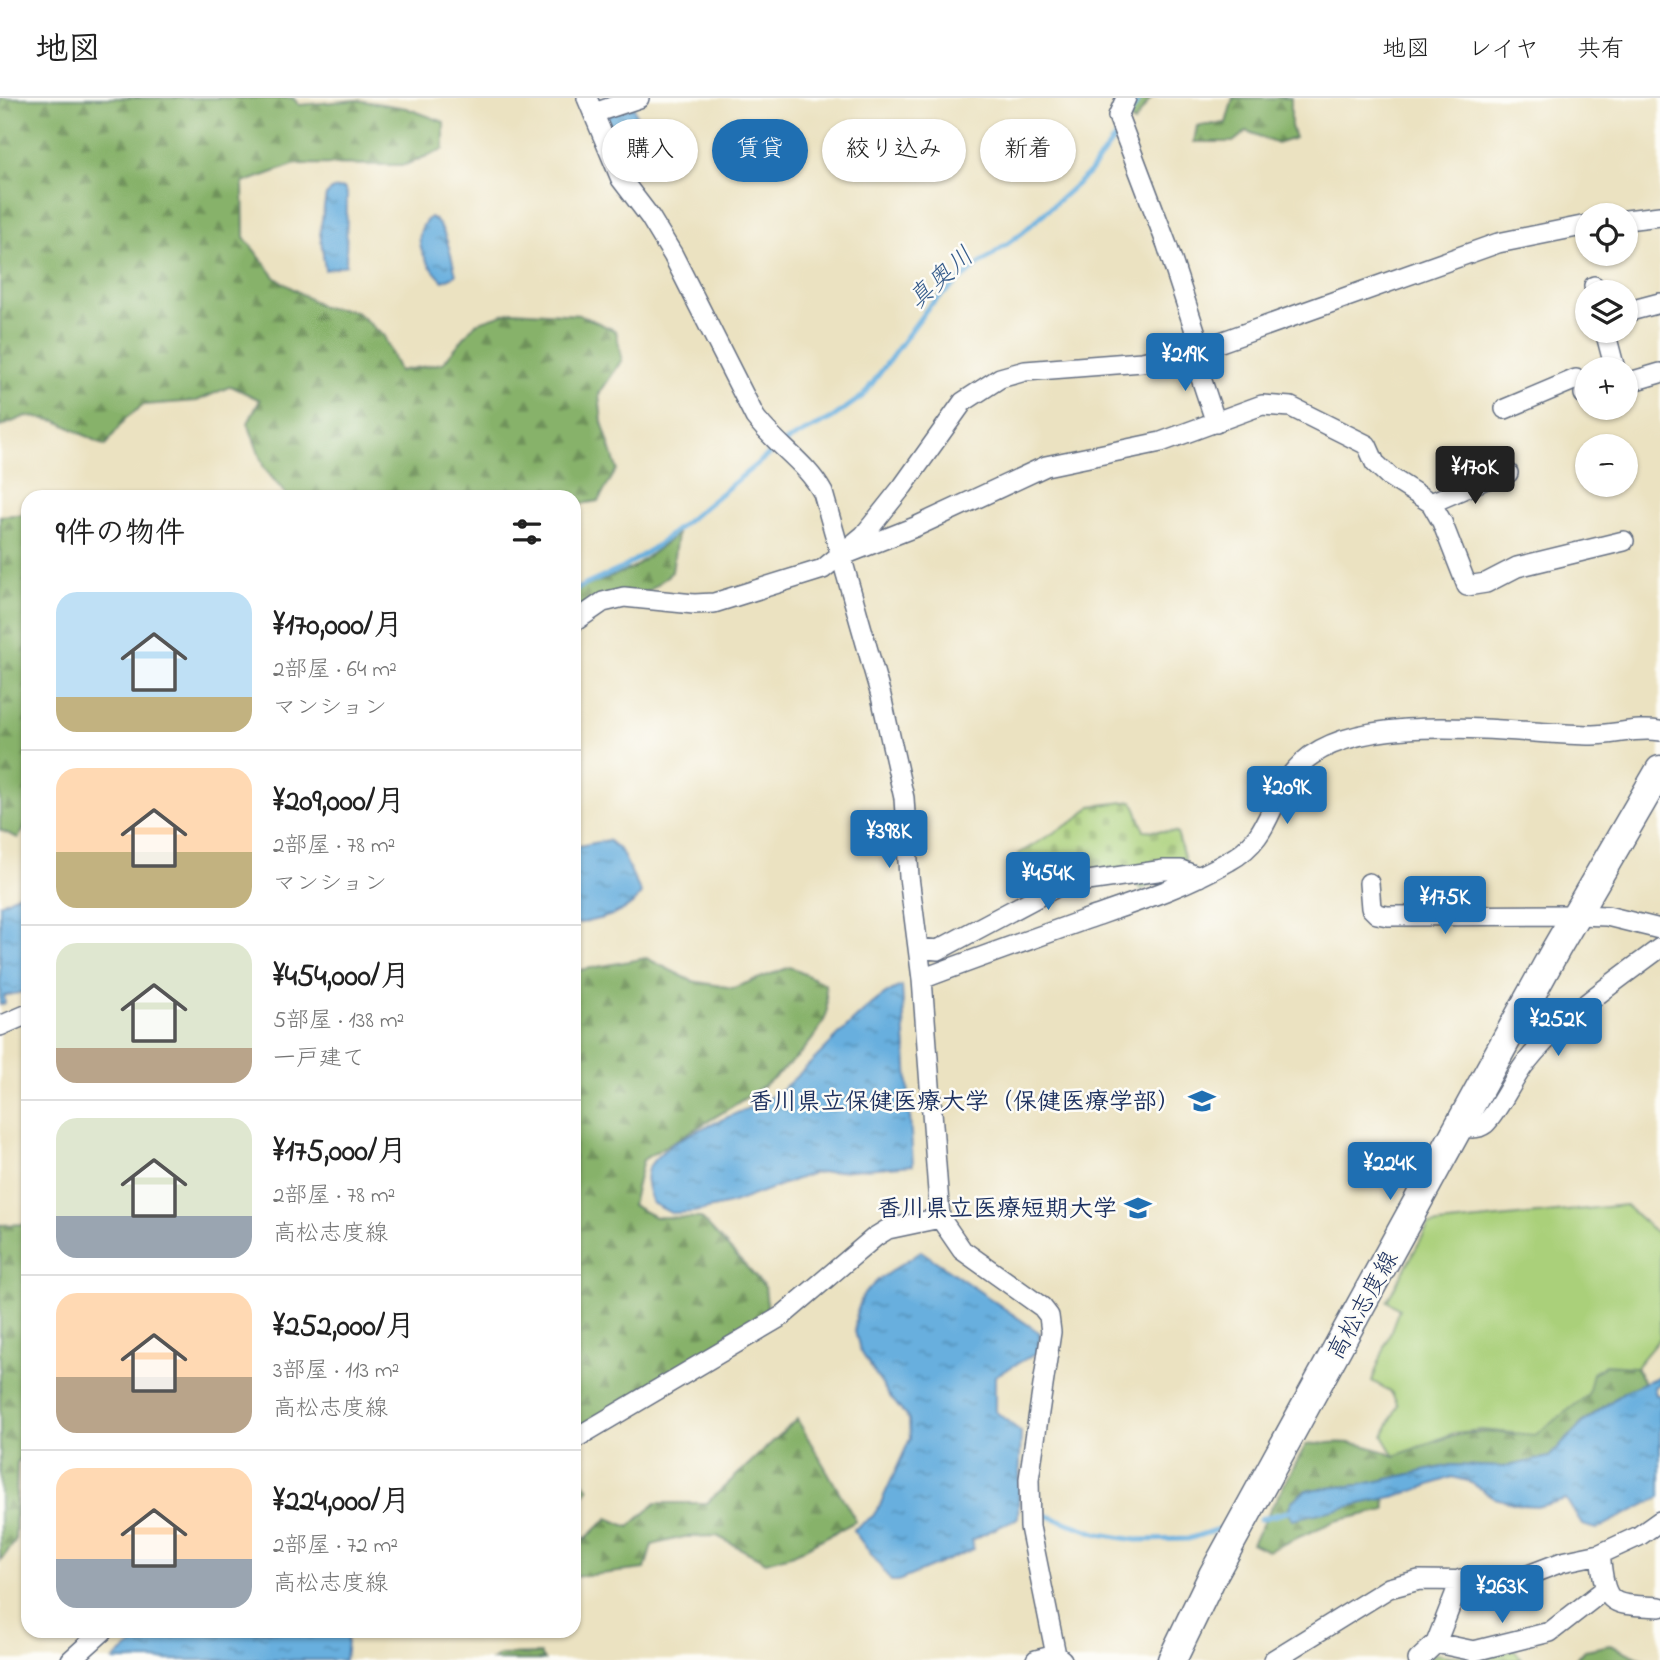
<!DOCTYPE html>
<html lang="ja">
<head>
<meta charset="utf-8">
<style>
  :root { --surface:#fff; --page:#f6f6f6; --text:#222; --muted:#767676; --line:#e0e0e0; --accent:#1f6fb2 }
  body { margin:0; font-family:"Indie Flower","Klee One",sans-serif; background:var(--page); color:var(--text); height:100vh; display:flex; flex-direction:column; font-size:26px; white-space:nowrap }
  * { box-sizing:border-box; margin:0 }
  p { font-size:23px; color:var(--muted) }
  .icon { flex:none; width:38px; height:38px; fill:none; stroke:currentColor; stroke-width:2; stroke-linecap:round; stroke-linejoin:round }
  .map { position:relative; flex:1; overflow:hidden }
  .panel { position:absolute; left:21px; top:392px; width:560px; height:1148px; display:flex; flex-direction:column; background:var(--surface); border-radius:21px; box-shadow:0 2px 5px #0004 }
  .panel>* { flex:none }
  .top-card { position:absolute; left:602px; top:21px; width:665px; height:63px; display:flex; gap:14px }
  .buttons { position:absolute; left:1575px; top:105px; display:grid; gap:14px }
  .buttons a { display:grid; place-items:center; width:63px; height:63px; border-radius:50%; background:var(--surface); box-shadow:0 2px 5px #0004; font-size:35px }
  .price { position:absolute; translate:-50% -60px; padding:0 16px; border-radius:7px; background:var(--accent); color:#fff; font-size:23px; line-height:46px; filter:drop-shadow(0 2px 4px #0008) }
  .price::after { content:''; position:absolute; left:50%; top:42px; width:21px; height:16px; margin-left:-10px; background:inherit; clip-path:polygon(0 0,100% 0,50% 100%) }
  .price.current { background:#222; color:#fff }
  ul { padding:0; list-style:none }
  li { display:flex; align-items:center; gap:21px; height:175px; padding:0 35px }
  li+li { border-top:2px solid var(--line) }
  li span { display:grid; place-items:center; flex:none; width:196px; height:140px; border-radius:21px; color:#555 }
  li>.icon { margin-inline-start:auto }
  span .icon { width:84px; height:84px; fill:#fffc; stroke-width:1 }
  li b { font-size:30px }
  h2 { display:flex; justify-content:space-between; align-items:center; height:84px; padding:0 35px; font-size:30px }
  .tag { padding:0 24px; border-radius:32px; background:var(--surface); box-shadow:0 2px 5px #0004; font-size:24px; line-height:63px }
  .tag.current { background:var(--accent); color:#fff }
  header { display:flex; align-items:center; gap:42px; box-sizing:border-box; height:98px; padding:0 35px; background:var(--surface); border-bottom:2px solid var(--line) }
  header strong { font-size:33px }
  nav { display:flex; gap:38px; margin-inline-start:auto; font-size:24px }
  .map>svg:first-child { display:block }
</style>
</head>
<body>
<header>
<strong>地図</strong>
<nav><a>地図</a><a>レイヤ</a><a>共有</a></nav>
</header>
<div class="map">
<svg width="1660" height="1562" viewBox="0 0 1660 1562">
  <defs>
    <pattern id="forest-firs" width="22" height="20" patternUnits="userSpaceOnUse" patternTransform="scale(1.75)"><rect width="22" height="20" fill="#87b26a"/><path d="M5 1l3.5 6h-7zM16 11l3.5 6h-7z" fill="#6e915a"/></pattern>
    <pattern id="cemetery-stones" width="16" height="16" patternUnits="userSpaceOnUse" patternTransform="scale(1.75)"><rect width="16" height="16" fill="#aad07a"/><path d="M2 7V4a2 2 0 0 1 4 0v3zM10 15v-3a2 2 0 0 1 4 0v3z" fill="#92b36c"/></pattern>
    <pattern id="water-ripples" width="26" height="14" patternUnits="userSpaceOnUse" patternTransform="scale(1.75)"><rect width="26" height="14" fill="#67afde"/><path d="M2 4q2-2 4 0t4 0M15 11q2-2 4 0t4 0" fill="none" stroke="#548fb7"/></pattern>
  </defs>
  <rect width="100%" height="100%" fill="#fdfcf7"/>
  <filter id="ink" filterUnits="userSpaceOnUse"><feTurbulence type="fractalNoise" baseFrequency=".0143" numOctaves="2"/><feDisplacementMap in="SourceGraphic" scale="14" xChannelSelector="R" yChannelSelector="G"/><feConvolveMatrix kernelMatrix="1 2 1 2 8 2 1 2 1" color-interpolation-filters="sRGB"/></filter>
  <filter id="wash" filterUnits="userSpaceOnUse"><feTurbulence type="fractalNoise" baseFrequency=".00686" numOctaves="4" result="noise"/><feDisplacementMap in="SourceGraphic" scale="28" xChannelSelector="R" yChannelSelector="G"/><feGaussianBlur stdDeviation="1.57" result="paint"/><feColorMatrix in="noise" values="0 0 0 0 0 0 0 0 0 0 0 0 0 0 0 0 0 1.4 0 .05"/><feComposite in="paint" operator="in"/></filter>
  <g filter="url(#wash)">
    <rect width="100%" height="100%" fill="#ebe2c1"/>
    <!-- forest -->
    <path fill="url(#forest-firs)" stroke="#517064" stroke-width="2" d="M0,0H293L299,7L357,2L406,10L444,24V51L405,67L296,66L243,85L244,139L276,180L322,209L355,213L384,238L399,273L443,265L476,225L512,213L581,217L616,233L622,262L599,296L602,324L617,371L598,403L574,407V399H547L535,395L529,399H288L264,370L248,325L260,302L231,288L197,303L144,307L126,320L105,348L57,323L26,318L0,329Z
      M1133,0H1151L1134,25L1124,16Z
      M1233,0H1291V28L1295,40L1277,46L1247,33L1233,44H1194L1197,28L1226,25Z
      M28,416V726L18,740L0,732V418Z
      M677,436L672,474L649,493L574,517V493L633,470Z
      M646,860L692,883L733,890L790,869L825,886C825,895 829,910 826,918C799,981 699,1026 643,1062L632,1107L655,1119L701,1120L765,1189L769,1226L574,1335V873Z
      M28,1126V1347L17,1365L15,1444L0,1463V1127Z
      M1605,1267L1636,1269L1644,1285L1625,1293L1584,1323L1549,1359L1504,1369L1452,1367L1360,1387L1306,1392L1292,1403L1287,1414L1293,1421L1385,1399L1386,1412L1335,1423L1268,1453L1252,1445L1306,1347C1344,1342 1359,1343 1395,1358C1443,1340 1463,1330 1515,1336Z
      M797,1321L856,1423L794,1456L766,1464L717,1438L684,1439L652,1447L645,1471L574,1479V1429L585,1441L608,1420L629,1429L656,1405H707Z
      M574,1372L589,1391L574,1408Z
      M1610,1547L1644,1562H1574L1585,1552Z
      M540,1556L544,1562H492L499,1557Z"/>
    <!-- cemetery -->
    <path fill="url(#cemetery-stones)" stroke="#62806c" stroke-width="2" d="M1133,703L1144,732L1177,734L1187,770L1141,792L1133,782L1023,796L1018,756L1077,721L1091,708Z
      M1515,1552L1522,1562H1427L1434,1556C1463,1561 1486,1559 1515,1552Z"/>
    <!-- pitch -->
    <path fill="#aad07a" stroke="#62806c" stroke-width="2" d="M1625,1107L1660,1138V1240L1636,1269L1605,1267L1593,1275L1588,1297L1535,1337L1481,1332L1454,1335L1395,1358L1383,1338L1398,1307L1391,1294L1372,1283L1399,1211L1387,1203L1429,1127Z"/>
    <!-- water -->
    <path fill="url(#water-ripples)" stroke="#416f9e" stroke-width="2" d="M634,9L641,36L624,69L602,26L606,18Z
      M344,90L347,96L346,167L325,172L320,134L326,97L333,91Z
      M430,119C447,127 451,160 456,177L443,183C427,167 407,139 430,119Z
      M608,742L621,753L641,795C632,815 594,823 574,826V749Z
      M28,791V893L4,898L5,905L0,907V806Z
      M902,888L913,1067L813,1075L730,1106L694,1114L671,1115L652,1105C649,1094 643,1079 649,1069C671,1033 745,1018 778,994C813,969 868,898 902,888Z
      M921,1153L1040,1235L1038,1254L995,1278V1313L1021,1334L1018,1420L971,1442L974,1451L898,1483H891L853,1432L873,1418L880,1407L910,1341L909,1322L888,1296L860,1252L855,1233L856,1217L863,1197L878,1182Z
      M1660,1278V1286L1654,1289L1656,1297H1660V1399L1597,1431L1582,1427L1566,1401L1541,1408L1520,1407L1495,1400L1468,1383L1452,1379L1405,1396L1293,1421L1287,1414L1292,1403L1306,1392L1360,1387L1452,1367L1504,1369L1549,1359L1584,1324L1625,1293Z
      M146,1533H348L345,1562H113L145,1537Z"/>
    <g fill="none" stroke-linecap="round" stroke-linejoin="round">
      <!-- stream -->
      <path stroke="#67afde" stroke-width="5" d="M1127,21L1140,0
        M785,344L832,320L863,298L929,208L969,174L1022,135L1088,76L1118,36
        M574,492L623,470L659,446L773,353
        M1034,1413L1099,1436L1136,1442L1188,1441L1228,1428
        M1260,1421L1287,1414"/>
    </g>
  </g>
  <g filter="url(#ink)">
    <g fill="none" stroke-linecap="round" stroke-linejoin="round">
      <defs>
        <path id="street" d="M587,0L621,81L650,119L673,157L755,319C776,347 807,365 823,395L881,598L904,700L909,779L922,881L940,1120L962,1152L1042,1209L1049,1218L1051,1234L1029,1381L1030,1429L1056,1557
          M1126,0L1118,18L1167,147L1201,251
          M594,15L639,0
          M1626,122L1660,118
          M1594,188L1595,194
          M1626,214L1660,205
          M1605,233L1615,271
          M1192,253L1216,325
          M1626,285L1660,275
          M1584,296L1587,295
          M1505,311L1576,281
          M1431,405L1484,382L1508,375
          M849,455L915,429L1046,368L1161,344L1262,307L1291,309L1367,347L1375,365L1390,379L1431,405L1442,424L1467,488L1486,485L1517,469L1624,443
          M574,524L603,504L624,499L694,506L714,505L823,471L864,437L903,388L963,304L1000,280L1025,273L1142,264L1201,251L1498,145L1587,127
          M1369,785L1371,810L1377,816L1388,818L1576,817L1607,818L1660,831
          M918,850L938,852L1060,787L1164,772H1181L1199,779
          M922,881C977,860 1032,841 1087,821C1136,804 1184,789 1229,763C1275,738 1267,697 1303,664C1362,610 1515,636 1592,637C1615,637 1637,629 1660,633
          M0,928L28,916
          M1459,1028C1468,1030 1477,1032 1485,1026C1498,1014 1512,983 1524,967C1561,920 1612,886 1660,850
          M574,1341L782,1218L875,1139L888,1131L940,1120
          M1600,1456C1606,1509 1608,1506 1660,1509
          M1436,1545L1461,1481
          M71,1562L103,1533
          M1036,1562L1056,1557L1062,1562
          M1273,1562L1389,1490L1419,1482L1495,1483L1523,1479L1562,1464L1600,1456L1639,1438L1660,1423
          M1418,1562L1436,1545L1474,1553L1550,1534L1604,1492"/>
        <path id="secondary" d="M1172,1562L1213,1477L1556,851L1660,672"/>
      </defs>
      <!-- street casing -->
      <use href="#street" stroke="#646e81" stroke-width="22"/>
      <!-- secondary casing -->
      <use href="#secondary" stroke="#646e81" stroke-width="31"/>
      <!-- street -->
      <use href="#street" stroke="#fff" stroke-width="19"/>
      <!-- secondary -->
      <use href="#secondary" stroke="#fff" stroke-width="28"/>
    </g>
  </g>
  <!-- icons -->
  <defs>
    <symbol id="university-bare" viewBox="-9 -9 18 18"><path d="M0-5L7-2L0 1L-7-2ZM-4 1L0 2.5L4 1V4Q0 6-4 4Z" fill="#1f6fb2" stroke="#fdfcf7" stroke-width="2.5" paint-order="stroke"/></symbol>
  </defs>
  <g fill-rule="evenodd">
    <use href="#university-bare" x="1183" y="984" width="38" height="38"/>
    <use href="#university-bare" x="1119" y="1091" width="38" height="38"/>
  </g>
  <g text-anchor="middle" stroke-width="5" stroke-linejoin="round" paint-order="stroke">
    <!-- poi labels -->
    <g font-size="24" font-weight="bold" fill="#1b2f5e" stroke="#fdfcf7" text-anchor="end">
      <text x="1181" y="1011">香川県立保健医療大学（保健医療学部）</text>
      <text x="1117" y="1118">香川県立医療短期大学</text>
    </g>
    <!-- street labels -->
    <g font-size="24" fill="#1b2f5e" stroke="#fdfcf7">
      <text transform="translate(1362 1207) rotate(-61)" y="8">高松志度線</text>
    </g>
    <!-- water labels -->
    <g font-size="26" font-style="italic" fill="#365c8b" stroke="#fdfcf7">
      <text transform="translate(940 179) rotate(-42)" y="9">真奥川</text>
    </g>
  </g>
</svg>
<div class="buttons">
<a><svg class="icon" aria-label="locate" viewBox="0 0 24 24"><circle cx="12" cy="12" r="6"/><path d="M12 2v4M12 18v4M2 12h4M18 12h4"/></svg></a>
<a><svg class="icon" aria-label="layers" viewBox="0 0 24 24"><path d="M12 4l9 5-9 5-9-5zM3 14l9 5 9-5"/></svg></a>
<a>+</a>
<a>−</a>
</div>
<b class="price" style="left:1185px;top:295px">¥219K</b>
<b class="price current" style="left:1475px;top:408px">¥170K</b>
<b class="price" style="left:1287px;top:728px">¥209K</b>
<b class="price" style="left:889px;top:772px">¥398K</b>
<b class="price" style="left:1048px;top:814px">¥454K</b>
<b class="price" style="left:1445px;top:838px">¥175K</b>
<b class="price" style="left:1558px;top:960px">¥252K</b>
<b class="price" style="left:1390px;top:1104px">¥224K</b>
<b class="price" style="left:1502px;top:1527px">¥263K</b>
<div class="top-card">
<a class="tag">購入</a>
<a class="tag current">賃貸</a>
<a class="tag">絞り込み</a>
<a class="tag">新着</a>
</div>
<section class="panel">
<h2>9件の物件<svg class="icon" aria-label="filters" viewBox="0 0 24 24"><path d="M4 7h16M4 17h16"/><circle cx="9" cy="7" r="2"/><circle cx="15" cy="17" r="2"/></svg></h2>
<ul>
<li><span style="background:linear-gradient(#bfe0f5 75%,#c2b280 0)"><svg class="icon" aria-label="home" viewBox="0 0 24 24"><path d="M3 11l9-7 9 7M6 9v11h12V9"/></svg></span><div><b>¥170,000/月</b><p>2部屋 · 64 m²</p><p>マンション</p></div></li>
<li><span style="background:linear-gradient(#ffd9b3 60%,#c2b280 0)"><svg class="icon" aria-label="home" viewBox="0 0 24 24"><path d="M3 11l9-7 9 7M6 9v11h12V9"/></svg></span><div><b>¥209,000/月</b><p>2部屋 · 78 m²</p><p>マンション</p></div></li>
<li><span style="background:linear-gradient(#dfe7d0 75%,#b9a48a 0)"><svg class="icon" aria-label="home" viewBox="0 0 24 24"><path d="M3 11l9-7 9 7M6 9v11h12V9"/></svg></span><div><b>¥454,000/月</b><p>5部屋 · 138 m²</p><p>一戸建て</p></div></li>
<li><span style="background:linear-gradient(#dfe7d0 70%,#9aa5b1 0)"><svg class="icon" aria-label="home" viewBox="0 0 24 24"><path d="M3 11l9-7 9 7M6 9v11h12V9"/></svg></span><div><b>¥175,000/月</b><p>2部屋 · 78 m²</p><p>高松志度線</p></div></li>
<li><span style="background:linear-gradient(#ffd9b3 60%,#b9a48a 0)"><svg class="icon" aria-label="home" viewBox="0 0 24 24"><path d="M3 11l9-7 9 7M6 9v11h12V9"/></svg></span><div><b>¥252,000/月</b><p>3部屋 · 113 m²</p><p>高松志度線</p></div></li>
<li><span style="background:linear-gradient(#ffd9b3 65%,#9aa5b1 0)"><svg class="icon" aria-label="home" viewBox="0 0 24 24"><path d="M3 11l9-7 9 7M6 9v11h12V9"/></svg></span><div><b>¥224,000/月</b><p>2部屋 · 72 m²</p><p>高松志度線</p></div></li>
</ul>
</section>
</div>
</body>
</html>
